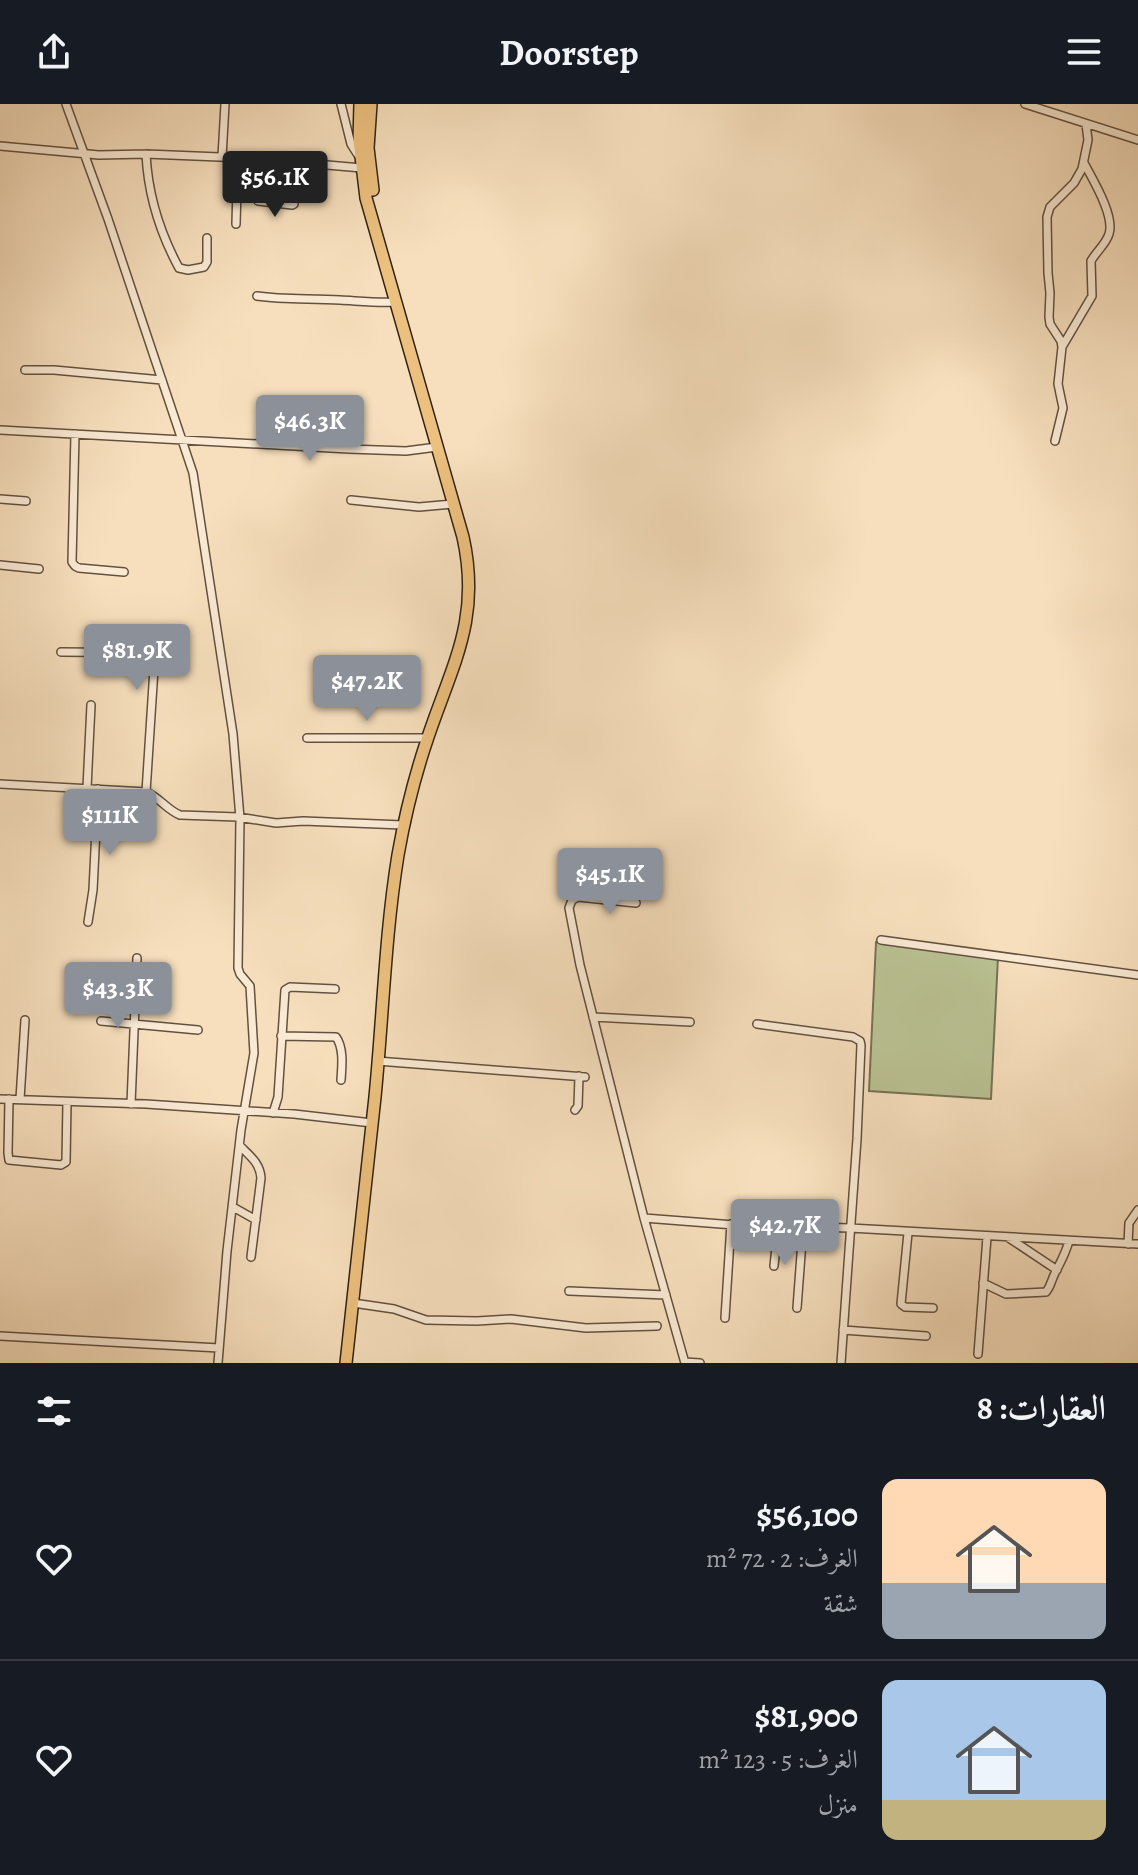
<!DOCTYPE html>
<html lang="ar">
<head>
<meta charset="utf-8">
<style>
  :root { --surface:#171b24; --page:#242831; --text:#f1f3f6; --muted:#9ea1a6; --line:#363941; --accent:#8c9099 }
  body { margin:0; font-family:Alegreya,Amiri,serif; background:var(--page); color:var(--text); direction:rtl; height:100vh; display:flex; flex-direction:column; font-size:30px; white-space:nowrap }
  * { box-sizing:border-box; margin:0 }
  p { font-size:26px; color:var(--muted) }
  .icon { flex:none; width:44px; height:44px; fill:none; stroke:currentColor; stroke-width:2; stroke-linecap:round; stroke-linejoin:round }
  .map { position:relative; height:1259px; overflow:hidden; direction:ltr }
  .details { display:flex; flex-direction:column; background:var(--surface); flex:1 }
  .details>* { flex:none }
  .price { position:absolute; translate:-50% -68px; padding:0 18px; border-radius:8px; background:var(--accent); color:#fff; font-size:26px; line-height:52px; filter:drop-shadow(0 2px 4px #0008) }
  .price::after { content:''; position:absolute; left:50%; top:48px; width:24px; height:18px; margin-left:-12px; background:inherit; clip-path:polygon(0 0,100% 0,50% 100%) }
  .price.current { background:#222; color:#fff }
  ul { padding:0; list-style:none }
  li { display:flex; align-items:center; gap:24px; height:200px; padding:0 32px }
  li+li { border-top:2px solid var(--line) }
  li span { display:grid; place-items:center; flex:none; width:224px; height:160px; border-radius:16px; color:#555 }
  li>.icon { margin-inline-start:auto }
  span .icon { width:96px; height:96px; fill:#fffc; stroke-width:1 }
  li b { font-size:34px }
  h2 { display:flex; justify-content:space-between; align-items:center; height:96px; padding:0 32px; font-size:34px }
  header { display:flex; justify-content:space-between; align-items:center; height:104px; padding:0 32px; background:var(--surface); font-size:36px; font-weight:700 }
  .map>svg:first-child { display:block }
</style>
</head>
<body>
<header><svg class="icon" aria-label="menu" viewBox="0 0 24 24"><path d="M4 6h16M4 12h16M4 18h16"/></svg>Doorstep<svg class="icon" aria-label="share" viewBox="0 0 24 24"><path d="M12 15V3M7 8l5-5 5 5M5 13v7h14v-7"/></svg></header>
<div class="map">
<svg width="1138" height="1259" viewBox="0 0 1138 1259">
  <rect width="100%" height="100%" fill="#f7dfbd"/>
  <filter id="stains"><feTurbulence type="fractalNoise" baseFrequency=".0025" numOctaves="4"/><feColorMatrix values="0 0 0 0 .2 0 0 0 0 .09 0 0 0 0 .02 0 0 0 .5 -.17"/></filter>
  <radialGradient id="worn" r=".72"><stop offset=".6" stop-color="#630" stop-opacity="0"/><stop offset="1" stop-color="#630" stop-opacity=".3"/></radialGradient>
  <!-- green -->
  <path fill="#bac293" stroke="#767254" stroke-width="2" d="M876,838L998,853L991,995L869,987Z"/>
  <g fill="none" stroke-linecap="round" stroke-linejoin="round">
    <defs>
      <path id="street" d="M66,0L108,115L193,369L233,630L240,714L238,864L240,870L250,882L254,949L241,1026L227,1147L218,1259
        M341,0L351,40L358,51
        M1025,0L1138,36
        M0,42L99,51L146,50L244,54L362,64
        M146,50C148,90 160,129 179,164L188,166L204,163L207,158V134
        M222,53L225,0
        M260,79L258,97L292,101L294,100L295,81
        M236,120L237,84L243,79L254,81L260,79L261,55
        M257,192C285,196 312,194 340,196C359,197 377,199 396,198
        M1062,243L1092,192L1091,157C1096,148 1106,140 1109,130C1115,112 1093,76 1084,59
        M25,266H54L162,276
        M0,326L349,345L406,347L437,343
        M75,330L72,458L75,462L79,464L124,468
        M1055,337L1063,304L1058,280L1062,243L1061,237L1050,220L1049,213L1050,189L1048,169L1047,113L1050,103L1074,79L1082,65L1088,36L1086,20
        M0,395L26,397
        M351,396L419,403L453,400
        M0,461L39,465
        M61,548C74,548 143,548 150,553C153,556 153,561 154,565L146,688
        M307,634H428
        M0,680L146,688C159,693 167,706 180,711L238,713L276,719L303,717L403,721
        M87,684L91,601
        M636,799L578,793L572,796L569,804L580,861L644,1114L685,1259
        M88,818L93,786L98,685
        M881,836L1138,871
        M593,913L690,918
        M101,917L198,926
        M757,920L853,933L860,937L861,941L857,1035L841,1259
        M281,932L336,933C344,944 342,962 341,976
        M377,957L585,973
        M0,995L146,1000L294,1010L372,1019
        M9,995L8,1049L9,1056L61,1061L66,1058L67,998
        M20,995L25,916
        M131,1000L137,854
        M575,1006L578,1002L579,972
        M273,1009L278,993L285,886L290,883L335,885
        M240,1042C250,1052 260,1059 261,1074L251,1153
        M233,1103L256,1116
        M644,1114L734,1121L850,1124L1138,1140
        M908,1129L901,1200L905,1203L933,1204
        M1009,1134L1057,1166
        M1128,1140L1129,1119L1138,1106
        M774,1162L778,1123
        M983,1179L1006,1190L1046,1188C1051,1182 1051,1177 1055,1169C1061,1157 1065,1151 1069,1137
        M569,1187L666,1191
        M353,1199L394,1205L426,1216L477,1217L511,1215L586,1224L657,1222
        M797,1204L803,1124
        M725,1214L731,1120
        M843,1226L926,1232
        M0,1232L219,1244
        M978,1250L987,1133
        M685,1258L700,1259"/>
      <path id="primary" d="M371,0L368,44L373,86
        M346,1259C355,1170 366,1082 375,993C383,912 385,831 398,751C405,711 415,671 428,633C453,559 481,514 463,433L366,94L359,36L360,0"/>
    </defs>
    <!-- street casing -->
    <use href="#street" stroke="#635140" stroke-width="10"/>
    <!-- primary casing -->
    <use href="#primary" stroke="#322216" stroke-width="14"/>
    <!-- street -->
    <use href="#street" stroke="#faead4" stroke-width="7"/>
    <!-- primary -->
    <use href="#primary" stroke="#ecc07e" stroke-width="11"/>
  </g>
  <rect width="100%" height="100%" filter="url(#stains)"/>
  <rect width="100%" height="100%" fill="url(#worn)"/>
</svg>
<b class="price current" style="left:275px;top:115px">$56.1K</b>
<b class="price" style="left:310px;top:359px">$46.3K</b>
<b class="price" style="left:137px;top:588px">$81.9K</b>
<b class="price" style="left:367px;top:619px">$47.2K</b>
<b class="price" style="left:110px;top:753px">$111K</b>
<b class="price" style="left:610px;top:812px">$45.1K</b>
<b class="price" style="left:118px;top:926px">$43.3K</b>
<b class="price" style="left:785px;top:1163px">$42.7K</b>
</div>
<section class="details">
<h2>العقارات: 8<svg class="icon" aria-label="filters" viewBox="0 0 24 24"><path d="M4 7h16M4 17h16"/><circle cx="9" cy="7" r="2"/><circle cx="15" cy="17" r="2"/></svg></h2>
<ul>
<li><span style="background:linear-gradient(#ffd9b3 65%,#9aa5b1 0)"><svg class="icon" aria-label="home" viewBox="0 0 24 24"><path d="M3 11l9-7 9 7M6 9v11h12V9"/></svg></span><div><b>$56,100</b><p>الغرف: 2 · 72 m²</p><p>شقة</p></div><svg class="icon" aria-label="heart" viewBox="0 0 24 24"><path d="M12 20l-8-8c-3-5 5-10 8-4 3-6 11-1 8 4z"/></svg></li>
<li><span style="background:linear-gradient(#a9c7e8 75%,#c2b280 0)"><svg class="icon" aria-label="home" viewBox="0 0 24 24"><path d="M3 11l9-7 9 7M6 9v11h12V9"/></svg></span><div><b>$81,900</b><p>الغرف: 5 · 123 m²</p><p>منزل</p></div><svg class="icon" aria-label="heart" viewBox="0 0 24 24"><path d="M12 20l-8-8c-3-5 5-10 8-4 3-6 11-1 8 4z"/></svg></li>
</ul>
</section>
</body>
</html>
